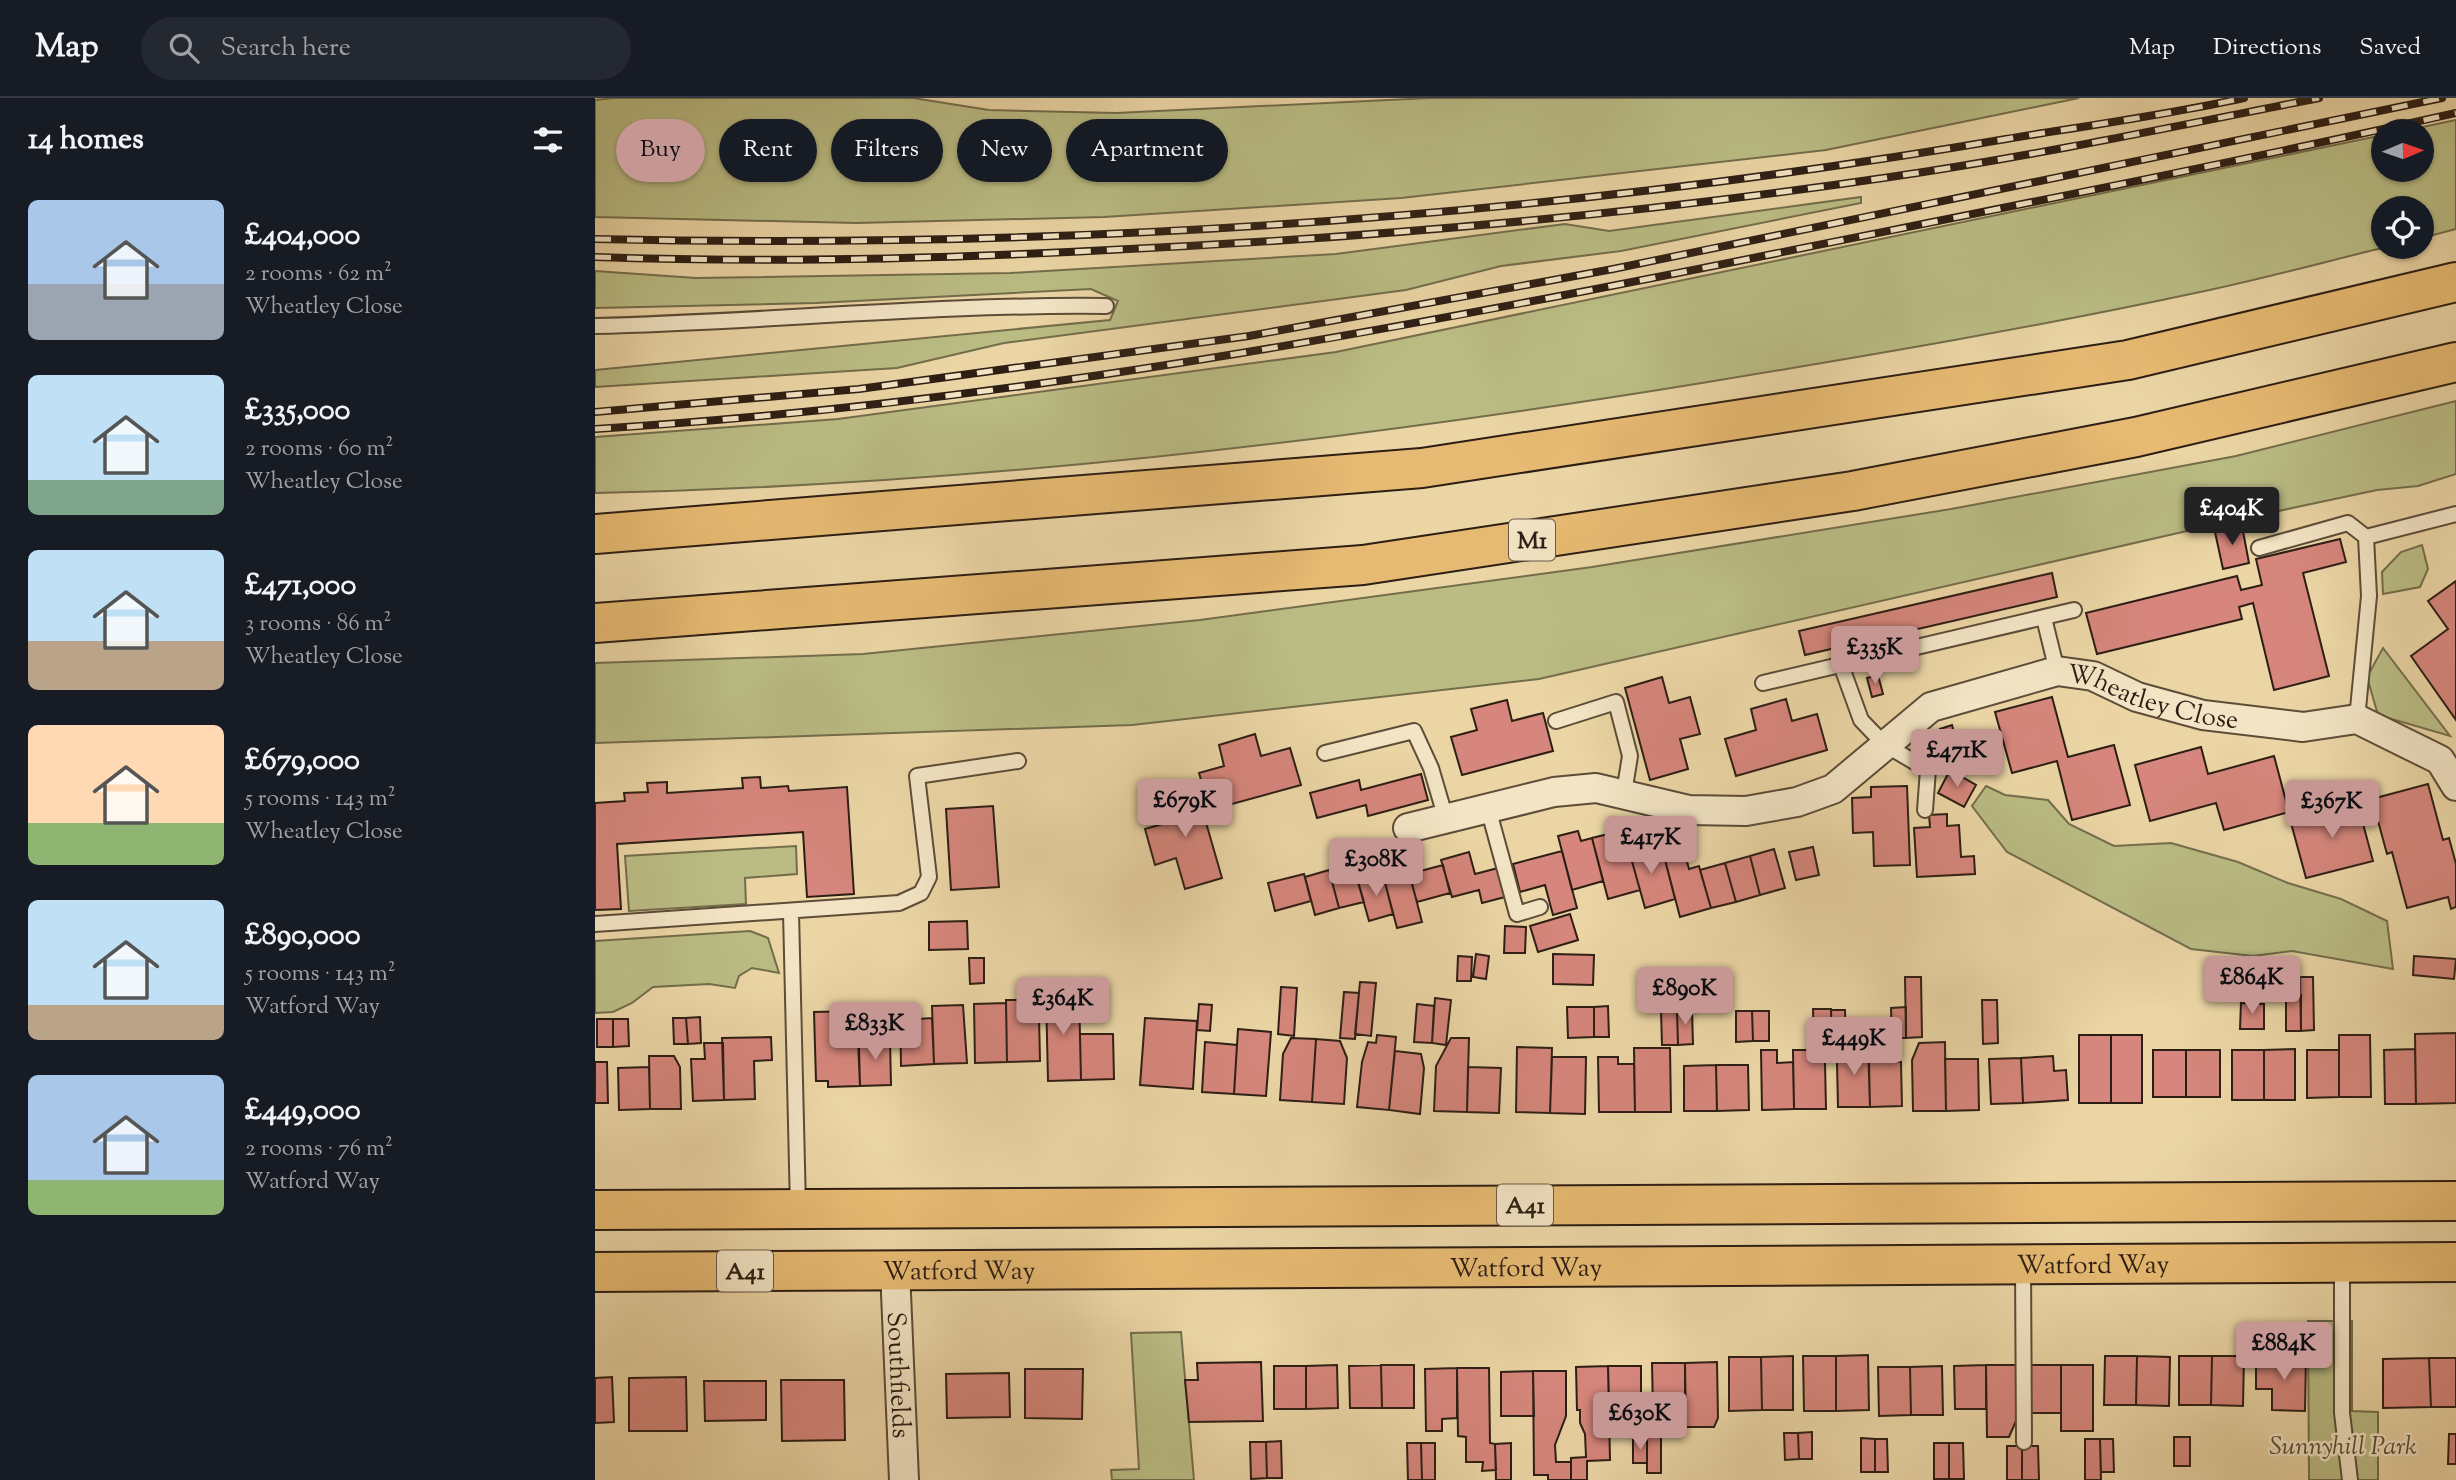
<!DOCTYPE html>
<html lang="en">
<head>
<meta charset="utf-8">
<style>
  :root { --surface:#171b24; --page:#242831; --text:#f1f3f6; --muted:#9ea1a6; --line:#363941; --accent:#c59692 }
  body { margin:0; font-family:"Sorts Mill Goudy",serif; background:var(--page); color:var(--text); height:100vh; display:flex; flex-direction:column; font-size:26px; white-space:nowrap }
  * { box-sizing:border-box; margin:0 }
  p { font-size:23px; color:var(--muted) }
  .icon { flex:none; width:38px; height:38px; fill:none; stroke:currentColor; stroke-width:2; stroke-linecap:round; stroke-linejoin:round }
  .map { position:relative; flex:1; overflow:hidden }
  .side { display:flex; flex-direction:column; background:var(--surface); width:595px }
  .side>* { flex:none }
  .guide { position:absolute; left:21px; top:21px; width:665px; height:63px; display:flex; gap:14px }
  .needle { width:46px; rotate:88deg }
  .tools { position:absolute; left:1776px; top:21px; display:grid; gap:14px }
  .tools a { display:grid; place-items:center; width:63px; height:63px; border-radius:50%; background:var(--surface); box-shadow:0 2px 5px #0004; font-size:35px }
  .price { position:absolute; translate:-50% -60px; padding:0 16px; border-radius:7px; background:var(--accent); color:#111; font-size:23px; line-height:46px; filter:drop-shadow(0 2px 4px #0008) }
  .price::after { content:''; position:absolute; left:50%; top:42px; width:21px; height:16px; margin-left:-10px; background:inherit; clip-path:polygon(0 0,100% 0,50% 100%) }
  .price.selected { background:#222; color:#fff }
  ul { padding:0; list-style:none }
  li { display:flex; align-items:center; gap:21px; height:175px; padding:0 28px }
  li span { display:grid; place-items:center; flex:none; width:196px; height:140px; border-radius:10px; color:#555 }
  li>.icon { margin-inline-start:auto }
  span .icon { width:84px; height:84px; fill:#fffc; stroke-width:1 }
  li b { font-size:30px }
  h2 { display:flex; justify-content:space-between; align-items:center; height:84px; padding:0 28px; font-size:30px }
  .chip { padding:0 24px; border-radius:32px; background:var(--surface); box-shadow:0 2px 5px #0004; font-size:24px; line-height:63px }
  .chip.selected { background:var(--accent); color:#111 }
  header { display:flex; align-items:center; gap:42px; box-sizing:border-box; height:98px; padding:0 35px; background:var(--surface); border-bottom:2px solid var(--line) }
  header strong { font-size:33px }
  nav { display:flex; gap:38px; margin-inline-start:auto; font-size:24px }
  .search { width:490px; height:63px; background:var(--page); display:flex; align-items:center; gap:18px; box-sizing:border-box; padding:0 24px; border-radius:38px; color:var(--muted); font-size:26px }
  main { display:flex; flex:1; min-height:0 }
  .map>svg:first-child { display:block }
</style>
</head>
<body>
<header>
<strong>Map</strong>
<div class="search"><svg class="icon" aria-label="search" viewBox="0 0 24 24"><circle cx="10" cy="10" r="6"/><path d="M15 15l6 6"/></svg>Search here</div>
<nav><a>Map</a><a>Directions</a><a>Saved</a></nav>
</header>
<main>
<section class="side">
<h2>14 homes<svg class="icon" aria-label="filters" viewBox="0 0 24 24"><path d="M4 7h16M4 17h16"/><circle cx="9" cy="7" r="2"/><circle cx="15" cy="17" r="2"/></svg></h2>
<ul>
<li><span style="background:linear-gradient(#a9c7e8 60%,#9aa5b1 0)"><svg class="icon" aria-label="home" viewBox="0 0 24 24"><path d="M3 11l9-7 9 7M6 9v11h12V9"/></svg></span><div><b>£404,000</b><p>2 rooms · 62 m²</p><p>Wheatley Close</p></div></li>
<li><span style="background:linear-gradient(#bfe0f5 75%,#7fa58c 0)"><svg class="icon" aria-label="home" viewBox="0 0 24 24"><path d="M3 11l9-7 9 7M6 9v11h12V9"/></svg></span><div><b>£335,000</b><p>2 rooms · 60 m²</p><p>Wheatley Close</p></div></li>
<li><span style="background:linear-gradient(#bfe0f5 65%,#b9a48a 0)"><svg class="icon" aria-label="home" viewBox="0 0 24 24"><path d="M3 11l9-7 9 7M6 9v11h12V9"/></svg></span><div><b>£471,000</b><p>3 rooms · 86 m²</p><p>Wheatley Close</p></div></li>
<li><span style="background:linear-gradient(#ffd9b3 70%,#8fb573 0)"><svg class="icon" aria-label="home" viewBox="0 0 24 24"><path d="M3 11l9-7 9 7M6 9v11h12V9"/></svg></span><div><b>£679,000</b><p>5 rooms · 143 m²</p><p>Wheatley Close</p></div></li>
<li><span style="background:linear-gradient(#bfe0f5 75%,#b9a48a 0)"><svg class="icon" aria-label="home" viewBox="0 0 24 24"><path d="M3 11l9-7 9 7M6 9v11h12V9"/></svg></span><div><b>£890,000</b><p>5 rooms · 143 m²</p><p>Watford Way</p></div></li>
<li><span style="background:linear-gradient(#a9c7e8 75%,#8fb573 0)"><svg class="icon" aria-label="home" viewBox="0 0 24 24"><path d="M3 11l9-7 9 7M6 9v11h12V9"/></svg></span><div><b>£449,000</b><p>2 rooms · 76 m²</p><p>Watford Way</p></div></li>
</ul>
</section>
<div class="map">
<svg width="1861" height="1382" viewBox="0 0 1861 1382">
  <rect width="100%" height="100%" fill="#ebd5a5"/>
  <filter id="stains"><feTurbulence type="fractalNoise" baseFrequency=".00286" numOctaves="4"/><feColorMatrix values="0 0 0 0 .2 0 0 0 0 .09 0 0 0 0 .02 0 0 0 .5 -.17"/></filter>
  <radialGradient id="worn" r=".72"><stop offset=".6" stop-color="#630" stop-opacity="0"/><stop offset="1" stop-color="#630" stop-opacity=".3"/></radialGradient>
  <!-- green -->
  <path fill="#babc84" stroke="#746d4c" stroke-width="2" d="M18,0H318L394,12L521,15L835,0H1484L1231,52L806,100L509,119L261,125L0,119V2Z
    M1861,22V131L1827,140V110H1788V149H1791C1729,164 1668,181 1605,194C1442,229 1277,257 1113,284C745,344 373,387 0,395V339L243,321L741,254L1788,37V72H1827V33H1808Z
    M1266,99V105L1026,153L906,168L811,192L409,245L302,270L0,289V272L515,222L523,203L496,191L221,205L0,210V173L101,180L415,175L741,156L970,126L1014,133Z
    M1861,303V376L1823,388L1782,392L1627,425L944,581L537,627L0,645V565L268,556L605,522L997,469L1356,411L1641,358Z
    M1827,447L1833,471L1825,489L1788,496L1787,474L1806,454Z
    M1788,550L1855,638L1783,617L1772,579Z
    M1391,688L1410,697L1453,702L1474,726L1519,748L1576,745L1643,764L1693,785L1746,801L1792,823L1798,871L1697,853L1658,858L1596,851L1412,754L1377,708Z
    M201,748L202,776L150,780L151,806L34,813L30,758Z
    M155,833L173,840L184,875L157,870L144,878L140,890L114,886L58,889L37,905L18,914L0,915V843Z
    M1713,1223H1757V1313L1783,1314V1382H1714Z
    M586,1234L599,1382H517L516,1372L544,1371L536,1235Z"/>
  <!-- building -->
  <path fill="#d6867c" stroke="#2d1e14" stroke-width="2" d="M1647,428L1654,465L1628,471L1620,434Z
    M1745,441L1751,464L1708,475L1734,578L1679,592L1658,505L1644,509L1647,521L1502,556L1491,515L1642,478L1646,492L1667,487L1661,461Z
    M1457,475L1462,499L1210,557L1204,533Z
    M1861,483V622L1816,558L1853,531L1833,503Z
    M1283,577L1288,596L1277,599L1272,580Z
    M1067,579L1074,605L1095,599L1105,636L1085,641L1093,671L1055,682L1030,590Z
    M1457,599L1473,659L1519,647L1535,707L1477,722L1462,663L1417,675L1400,614Z
    M1191,601L1197,623L1222,616L1232,652L1141,678L1130,641L1161,632L1156,611Z
    M912,602L917,623L948,615L958,653L867,677L856,639L882,632L876,611Z
    M1357,627L1363,650L1351,654L1345,631Z
    M660,636L666,658L695,650L706,687L615,712L604,675L629,668L624,647Z
    M1606,649L1613,676L1679,658L1694,714L1629,732L1621,705L1555,723L1540,667Z
    M1355,672L1381,687L1369,709L1343,695Z
    M826,676L833,702L773,718L771,707L722,720L715,695L764,682L766,692Z
    M165,679L166,690L193,688L194,693L252,689L259,796L212,799L208,734L22,746L26,811L0,812V705L30,703L29,695L53,694L52,685L72,684V695L148,690L147,680Z
    M1833,686L1848,742L1854,740L1861,766V809L1856,811L1853,799L1812,810L1797,754L1792,756L1777,701Z
    M1312,688L1315,767L1279,768L1278,734L1258,735L1257,700L1276,699V689Z
    M601,690L627,780L590,791L581,760L560,767L550,731L571,725L564,700Z
    M1731,698L1736,714L1763,707L1778,763L1711,780L1696,725L1722,718L1718,702Z
    M398,708L404,789L356,792L351,711Z
    M1352,716V728L1364,727L1366,759L1379,758L1380,776L1322,779L1319,730L1335,729L1334,717Z
    M983,733L986,743L997,740L1008,783L977,792L963,738Z
    M1017,735L1022,752L1033,749L1045,792L1013,801L997,740Z
    M1053,744L1058,761L1069,758L1080,801L1050,810L1033,749Z
    M1218,749L1224,777L1201,782L1194,754Z
    M1179,751L1190,790L1165,797L1155,758Z
    M1089,752L1094,771L1104,768L1116,810L1085,819L1069,758Z
    M967,753L982,810L958,817L950,787L925,794L918,766Z
    M874,754L880,776L903,770L910,799L887,805L884,792L857,799L846,762Z
    M1155,758L1165,797L1141,804L1130,765Z
    M1130,765L1141,804L1116,810L1105,772Z
    M758,766L769,804L744,810L734,772Z
    M848,767L855,795L822,804L814,776Z
    M813,770L827,824L802,830L788,777Z
    M734,772L744,810L720,817L710,779Z
    M709,776L716,803L680,813L673,785Z
    M788,777L798,816L774,823L763,784Z
    M975,816L983,842L943,854L935,828Z
    M372,823L373,851L334,852V824Z
    M910,828L931,829L930,855H909Z
    M881,856L894,858L891,881L878,879Z
    M958,856L999,857L998,887L958,886Z
    M863,858L877,859L876,883H862Z
    M1819,858L1861,861L1859,881L1818,877Z
    M374,860H389V885L375,886Z
    M1310,879H1326L1327,939L1311,940Z
    M1705,879H1718L1719,932L1706,933Z
    M765,884L781,885L776,938L760,936Z
    M686,889L702,890L699,938L683,936Z
    M749,894L764,895L760,941L745,940Z
    M484,895L486,982L453,983L451,896Z
    M1691,897H1706V933H1691Z
    M840,900L856,902L851,947L837,945Z
    M411,902H436L444,918L445,963L412,964Z
    M1387,902H1402L1403,945L1388,946Z
    M411,905L412,964L380,965L379,906Z
    M1646,905L1669,906V931H1645Z
    M322,906L323,921L337,920L339,966L306,968L305,907Z
    M604,906L617,907L615,933L602,932Z
    M822,906L839,908L837,945L819,944Z
    M368,907L372,965L339,966L337,908Z
    M1013,908L1014,939H999V909Z
    M972,909H999V939L973,940Z
    M1311,909V940H1297L1296,910Z
    M1218,911H1236L1237,947H1219Z
    M1082,912H1097L1098,946L1083,947Z
    M1082,912L1083,947H1067L1066,913Z
    M1236,912H1250L1251,947H1237Z
    M263,913L265,988L233,989V983H221L219,914Z
    M1141,913H1157L1158,943L1141,944Z
    M1157,913H1174V943H1158Z
    M105,919L106,945L93,946L91,920Z
    M78,920H91L93,946H79Z
    M550,920L602,923L598,991L545,987Z
    M2,921H18V949H2Z
    M18,921H33L34,948L18,949Z
    M643,931L676,934L671,998L639,996Z
    M1861,935V1005L1821,1006L1820,936Z
    M485,936H518L519,981L486,982Z
    M782,937L801,939L794,1012L762,1009L767,964L773,944L781,945Z
    M1484,937H1516V1005H1484Z
    M1516,937H1547V1005H1516Z
    M1744,937H1775L1776,999H1744Z
    M176,939L177,962L159,963L160,1001L129,1002L127,940Z
    M696,940L721,941L717,1004L685,1002L688,956Z
    M856,940H874L872,1014L839,1013L841,968Z
    M295,941L296,987L265,988L263,942Z
    M721,941L745,943L752,960L749,1006L717,1004Z
    M610,944L642,947L639,996L607,994Z
    M1350,944L1351,1013H1318L1317,962L1324,945Z
    M109,945H128L129,1002L98,1003L96,961H110Z
    M1250,947H1273L1275,1009H1243L1242,965Z
    M922,949L957,950L955,1015L921,1014Z
    M1039,950H1075L1076,1014H1040Z
    M1700,951V1002H1669V952Z
    M1820,951L1821,1006H1790L1789,952Z
    M1166,952H1182V965L1198,964L1199,1011L1167,1012Z
    M1198,952H1223L1230,964L1231,1011H1199Z
    M1558,952H1591V999H1558Z
    M1591,952H1625V999H1591Z
    M1637,952H1669V1002H1637Z
    M1712,952H1744V999L1712,1000Z
    M800,953L826,956L829,970L825,1016L794,1012Z
    M54,958H79L85,969L86,1011H55Z
    M1458,958L1459,973L1471,972L1473,1002L1428,1005L1426,960Z
    M957,959H991L990,1016L955,1015Z
    M1003,959H1023V966H1039L1040,1014H1004Z
    M1426,960L1428,1005L1396,1006L1394,961Z
    M1350,961H1383L1384,1012L1351,1013Z
    M0,964H12L13,1005H0Z
    M1274,964H1306L1307,1008L1275,1009Z
    M1121,967H1153L1154,1012L1122,1013Z
    M1121,967L1122,1013H1089V968Z
    M54,969L55,1011L24,1012L23,970Z
    M873,969L906,970L904,1015L872,1014Z
    M1273,1257L1274,1312L1241,1313V1258Z
    M1676,1257L1711,1258L1710,1313L1677,1312V1291H1661V1265L1677,1266Z
    M1198,1258V1312H1167L1166,1259Z
    M1208,1258H1241V1313H1209Z
    M1510,1258H1542L1541,1307H1509Z
    M1542,1258L1575,1259L1574,1308L1541,1307Z
    M1584,1258H1617L1616,1307H1584Z
    M1617,1258H1649L1648,1308L1616,1307Z
    M1134,1259H1166L1167,1312L1134,1313Z
    M1834,1260L1836,1309L1788,1310V1261Z
    M1834,1260H1861V1309H1836Z
    M666,1264L668,1323L594,1324L590,1282H603L602,1265Z
    M1122,1264L1123,1320L1119,1329H1091L1090,1265Z
    M1057,1265H1090V1313L1058,1314Z
    M742,1267L743,1310L711,1311V1268Z
    M786,1267H819V1310H787Z
    M786,1267L787,1310H755L754,1268Z
    M1391,1267V1311H1360L1359,1268Z
    M1391,1267H1423L1424,1316L1414,1339H1392Z
    M1434,1267H1466V1315H1434Z
    M1466,1267H1498V1333H1466Z
    M679,1268H711V1311H679Z
    M1013,1268H1046V1311L1039,1336L1015,1337Z
    M1013,1268L1015,1362L992,1363V1382H976V1360L991,1359L990,1336L985,1325V1312H982L981,1269Z
    M1347,1268L1348,1317H1316L1315,1269Z
    M1283,1269H1315L1316,1317L1284,1318Z
    M862,1270H894L895,1345L900,1346L901,1372L887,1373L888,1364H871V1339L863,1338Z
    M862,1270V1320L847,1321V1333H831L830,1271Z
    M430,1271H488L487,1321L430,1320Z
    M938,1273H971V1318L960,1347L961,1364H976V1382H953V1377H939Z
    M938,1273L939,1318H906V1274Z
    M414,1275L415,1319L352,1320L351,1276Z
    M17,1279L19,1324L0,1325V1280Z
    M91,1279L92,1333H34V1280Z
    M186,1282H249L250,1342L187,1343Z
    M109,1283H171V1322L110,1323Z
    M1217,1334V1361H1204L1203,1335Z
    M1189,1335H1203L1204,1361L1190,1362Z
    M1854,1336H1861V1366H1853Z
    M1052,1339H1066V1375H1052Z
    M1579,1339H1595V1368H1579Z
    M1266,1340L1280,1341V1374H1266Z
    M1280,1341H1292L1293,1374H1280Z
    M1490,1341H1505L1506,1382H1490Z
    M1505,1341H1518L1519,1374H1506Z
    M1038,1342H1052V1365H1038Z
    M686,1343L687,1380H672L671,1344Z
    M655,1344H671L672,1380L656,1381Z
    M812,1345H826L827,1382H813Z
    M826,1345H840V1382H827Z
    M916,1345V1382H901L900,1346Z
    M1339,1345H1354V1381H1339Z
    M1354,1345H1368L1369,1381H1354Z
    M1412,1348H1427V1382H1412Z
    M1427,1348H1443L1444,1382H1427Z"/>
  <g fill="none" stroke-linecap="round" stroke-linejoin="round">
    <defs>
      <path id="lane" d="M0,228C171,224 340,206 511,208
        M1664,450L1753,425L1771,439
        M1449,520L1462,573
        M1246,567L1266,622L1289,646L1333,672L1330,712
        M1168,585L1479,512
        M1762,621L1774,498L1771,439L1861,416
        M961,623L1021,604L1035,658L1029,695
        M730,655L819,633L836,670L851,721
        M893,710L922,816L945,809
        M196,814L203,1110
        M0,826L304,805L326,795L334,779L322,678L423,663
        M1747,1166V1315L1755,1382
        M1428,1167L1429,1344"/>
      <g id="street">
        <path id="s1" d="M813,730L959,694L1001,690L1094,712L1151,713L1202,704L1238,691L1336,609L1462,573L1498,578L1542,599L1608,617L1708,629L1762,621L1845,662L1861,688"/>
        <path id="s2" d="M300,1172L309,1382"/>
      </g>
      <g id="highway">
        <path d="M0,436L827,370L1533,262L1861,184"/>
        <path d="M0,525L768,467L1258,393L1541,339L1861,264"/>
        <path d="M0,1112L1861,1103"/>
        <path id="s3" d="M0,1174L1861,1164"/>
      </g>
    </defs>
    <!-- lane casing -->
    <use href="#lane" stroke="#5c4c38" stroke-width="18"/>
    <!-- street casing -->
    <use href="#street" stroke="#5c4c38" stroke-width="32"/>
    <!-- highway casing -->
    <use href="#highway" stroke="#2d1e14" stroke-width="42"/>
    <!-- lane -->
    <use href="#lane" stroke="#f2e4c4" stroke-width="14"/>
    <!-- street -->
    <use href="#street" stroke="#f2e4c4" stroke-width="28"/>
    <!-- highway -->
    <use href="#highway" stroke="#e6ba72" stroke-width="38"/>
    <defs>
      <path id="rail" d="M0,141C473,152 945,120 1411,41C1491,28 1570,17 1649,0
        M0,159C172,165 343,161 514,152C775,140 1037,117 1295,79C1439,58 1582,28 1724,0
        M0,314L264,291L654,238L1018,171L1847,0
        M0,331C395,307 785,235 1173,157C1402,111 1633,66 1861,15"/>
    </defs>
    <!-- rail casing -->
    <use href="#rail" stroke="#2d1e14" stroke-width="8"/>
    <!-- rail -->
    <use href="#rail" stroke="#f2e4c4" stroke-width="5" stroke-dasharray="16" stroke-linecap="butt"/>
  </g>
  <g text-anchor="middle" stroke-width="5" stroke-linejoin="round" paint-order="stroke">
    <!-- shield labels -->
    <g fill="#f2e4c4" stroke="#685949" stroke-width="2">
      <rect x="914" y="421.5" width="46" height="41" rx="5"/>
      <rect x="902" y="1086.5" width="56" height="41" rx="5"/>
      <rect x="122" y="1152.5" width="56" height="41" rx="5"/>
    </g>
    <g font-size="24" font-weight="bold" fill="#2d1e14">
      <text x="937" y="450">M1</text>
      <text x="930" y="1115">A41</text>
      <text x="150" y="1181">A41</text>
    </g>
    <!-- street labels -->
    <g font-size="26" fill="#2d1e14" stroke="#f2e4c4">
      <text dy="9" stroke="none"><textPath href="#s1" startOffset="794">Wheatley Close</textPath></text>
      <text dy="9" stroke="none"><textPath href="#s3" startOffset="1498">Watford Way</textPath></text>
      <text dy="9" stroke="none"><textPath href="#s3" startOffset="931">Watford Way</textPath></text>
      <text dy="9" stroke="none"><textPath href="#s3" startOffset="364">Watford Way</textPath></text>
      <text dy="9" stroke="none"><textPath href="#s2" startOffset="105">Southfields</textPath></text>
    </g>
    <!-- park labels -->
    <g font-size="26" font-style="italic" fill="#574d36" stroke="#f2e4c4">
      <text x="1748" y="1356">Sunnyhill Park</text>
    </g>
  </g>
  <rect width="100%" height="100%" filter="url(#stains)"/>
  <rect width="100%" height="100%" fill="url(#worn)"/>
</svg>
<div class="tools">
<a><svg class="needle" viewBox="-14 -14 28 28"><path d="M0-13l5 13h-10z" fill="#e53935"/><path d="M0 13l5-13h-10z" fill="#9ea1a6"/></svg></a>
<a><svg class="icon" aria-label="locate" viewBox="0 0 24 24"><circle cx="12" cy="12" r="6"/><path d="M12 2v4M12 18v4M2 12h4M18 12h4"/></svg></a>
</div>
<b class="price selected" style="left:1637px;top:449px">£404K</b>
<b class="price" style="left:1280px;top:588px">£335K</b>
<b class="price" style="left:1362px;top:691px">£471K</b>
<b class="price" style="left:590px;top:741px">£679K</b>
<b class="price" style="left:1737px;top:742px">£367K</b>
<b class="price" style="left:1056px;top:778px">£417K</b>
<b class="price" style="left:781px;top:800px">£308K</b>
<b class="price" style="left:1657px;top:918px">£864K</b>
<b class="price" style="left:1090px;top:929px">£890K</b>
<b class="price" style="left:468px;top:939px">£364K</b>
<b class="price" style="left:280px;top:964px">£833K</b>
<b class="price" style="left:1259px;top:979px">£449K</b>
<b class="price" style="left:1689px;top:1284px">£884K</b>
<b class="price" style="left:1045px;top:1354px">£630K</b>
<div class="guide">
<a class="chip selected">Buy</a>
<a class="chip">Rent</a>
<a class="chip">Filters</a>
<a class="chip">New</a>
<a class="chip">Apartment</a>
</div>
</div>
</main>
</body>
</html>
